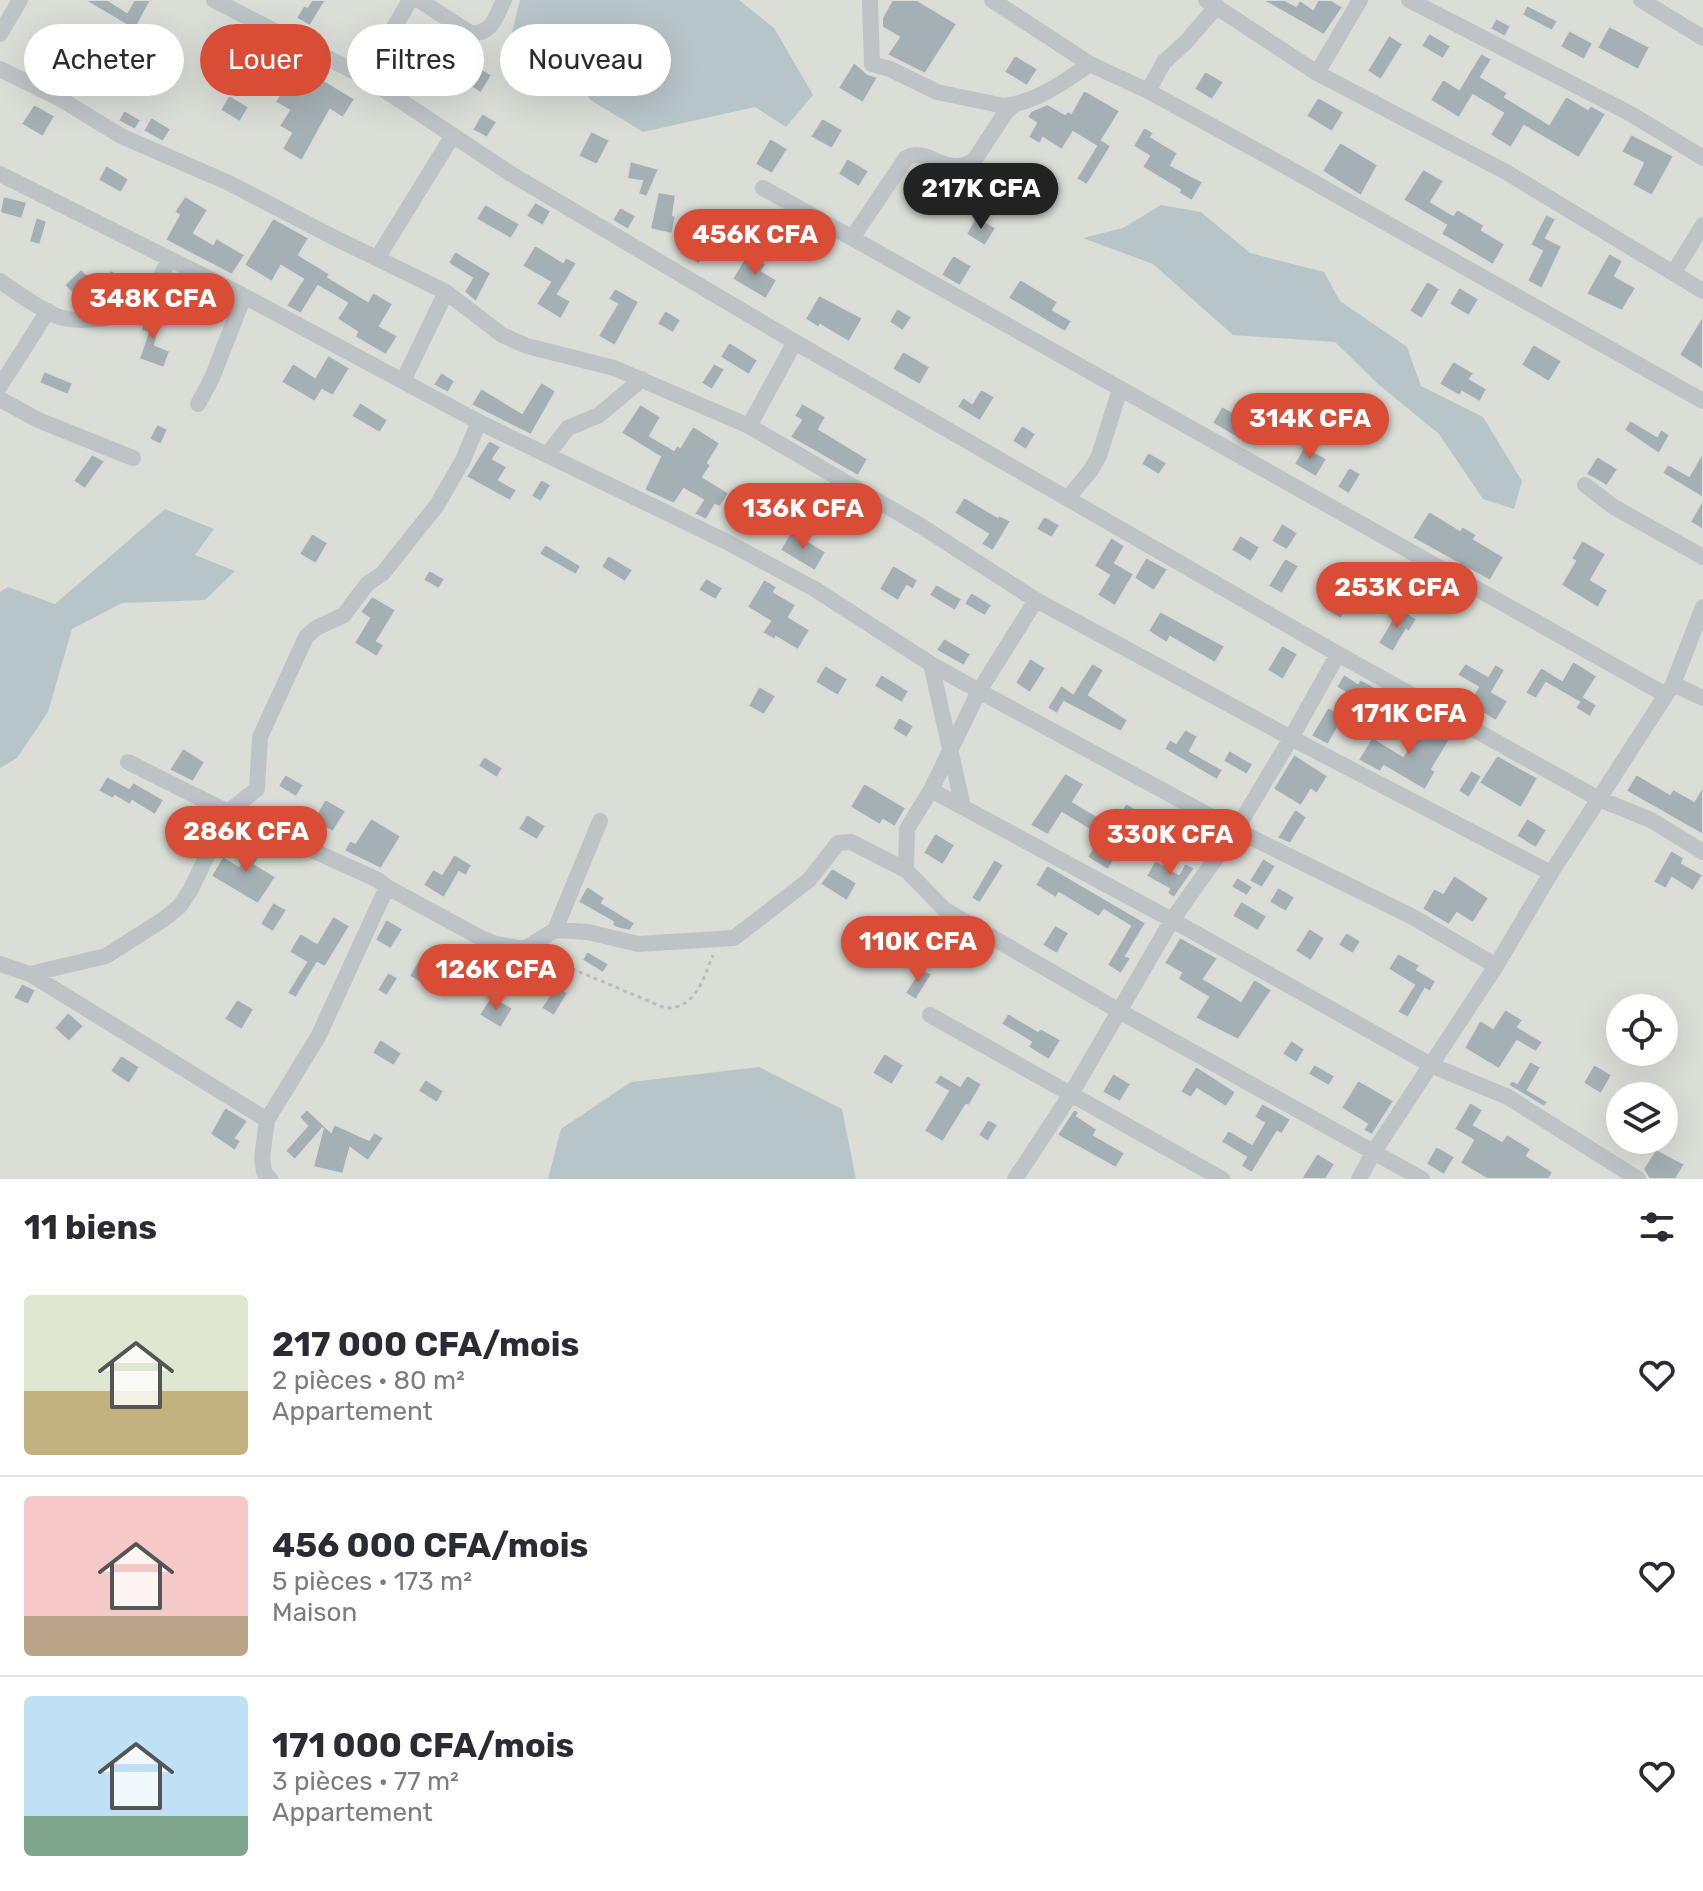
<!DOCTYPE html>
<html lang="fr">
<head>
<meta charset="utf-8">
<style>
  :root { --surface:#fff; --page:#f7f7f7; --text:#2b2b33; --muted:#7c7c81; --line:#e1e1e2; --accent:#d94d37 }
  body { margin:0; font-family:Rubik,sans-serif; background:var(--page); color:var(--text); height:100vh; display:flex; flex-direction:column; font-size:30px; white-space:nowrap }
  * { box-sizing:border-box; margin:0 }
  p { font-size:26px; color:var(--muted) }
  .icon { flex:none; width:44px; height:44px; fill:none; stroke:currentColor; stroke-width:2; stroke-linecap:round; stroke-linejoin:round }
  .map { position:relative; height:1179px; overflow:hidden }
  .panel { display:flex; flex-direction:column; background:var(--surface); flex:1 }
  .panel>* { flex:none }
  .hud { position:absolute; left:24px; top:24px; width:800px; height:72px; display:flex; gap:16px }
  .controls { position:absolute; left:1606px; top:994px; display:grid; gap:16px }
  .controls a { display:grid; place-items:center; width:72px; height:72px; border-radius:50%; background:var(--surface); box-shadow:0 8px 32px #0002; font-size:40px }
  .price { position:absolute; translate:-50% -68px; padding:0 18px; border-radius:28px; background:var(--accent); color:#fff; font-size:26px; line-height:52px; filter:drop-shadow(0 2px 4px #0008) }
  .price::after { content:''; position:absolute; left:50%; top:48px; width:24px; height:18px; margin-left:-12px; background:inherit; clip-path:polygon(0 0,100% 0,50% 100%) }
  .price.selected { background:#222; color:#fff }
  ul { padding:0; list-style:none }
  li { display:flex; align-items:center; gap:24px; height:200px; padding:0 24px }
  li+li { border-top:2px solid var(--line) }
  li span { display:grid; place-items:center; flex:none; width:224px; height:160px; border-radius:8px; color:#555 }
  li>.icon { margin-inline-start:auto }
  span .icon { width:96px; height:96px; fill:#fffc; stroke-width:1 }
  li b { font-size:34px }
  h2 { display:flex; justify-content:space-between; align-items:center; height:96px; padding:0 24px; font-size:34px }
  .pill { padding:0 28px; border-radius:36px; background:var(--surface); box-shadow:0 8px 32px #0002; font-size:28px; line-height:72px }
  .pill.selected { background:var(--accent); color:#fff }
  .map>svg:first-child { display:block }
</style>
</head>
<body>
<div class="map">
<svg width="1703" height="1179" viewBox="0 0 1703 1179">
  <rect width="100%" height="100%" fill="#f9f9f7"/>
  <!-- green -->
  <path fill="#daded7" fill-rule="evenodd" d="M0,0H1703V1179H0ZM1620,1008H1664V1052H1620ZM1620,1096H1664V1140H1620Z"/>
  <!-- water -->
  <path fill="#b8c5c8" d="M520,0H739L774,28L813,95L786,127L755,107L643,132L589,99L579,66L512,32Z
    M1161,205L1201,212L1250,253L1324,272L1340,301L1407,347L1421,386L1483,417L1522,481L1514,509L1483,499L1439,434L1378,384L1335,342L1233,335L1153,264L1083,238L1123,228Z
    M165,509L214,529L195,555L235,571L205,600L122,603L72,629L48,712L17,758L0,768V592L8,587L55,604Z
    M759,1067L842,1109L856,1179H548L561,1129L631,1082Z"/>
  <!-- building -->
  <path fill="#a5b0b4" stroke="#dbdbd9" stroke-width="2" d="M84,0H108L127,12L134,0H151L135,30Z
    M312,0H326L310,26L296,18L304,5L307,7Z
    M892,0H917L957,24L925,74L887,55L899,37L882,27V18Z
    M1262,0H1285L1296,6L1300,0L1313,9L1318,0H1331L1343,7L1324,35Z
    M1527,5L1558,21L1552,31L1522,15Z
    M1496,18L1511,26L1505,37L1490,29Z
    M1609,26L1650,47L1638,70L1597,48Z
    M1569,30L1593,43L1584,60L1560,47Z
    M1429,33L1451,46L1443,59L1421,46Z
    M1389,35L1403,44L1381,80L1367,71Z
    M272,51L289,62L278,81L261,71Z
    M154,53L175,66L168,78L146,65Z
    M455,53L492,75L481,93L444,71Z
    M1481,53L1492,59L1481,77L1508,93L1505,97L1549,124L1566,96L1588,109L1590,105L1606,114L1579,158L1524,126L1511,148L1490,135L1503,113L1473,95L1459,118L1430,100L1443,79L1459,89Z
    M1015,55L1038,69L1027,86L1004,72Z
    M854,62L868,74L878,77L863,103L838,88Z
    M395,68L418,78L411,93L389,80Z
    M1205,71L1224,82L1212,100L1194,89Z
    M312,73L355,99L343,118L330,110L302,161L282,149L291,133L279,126L289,110L275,102L286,83L300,92Z
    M1084,90L1120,111L1102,140L1111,146L1087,185L1076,179L1096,146L1073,132L1062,150L1043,138L1040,144L1028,137L1036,123L1027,117L1031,111L1047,104L1065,114L1068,111L1071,113Z
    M229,95L249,107L240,122L220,110Z
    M1318,97L1344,112L1332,132L1306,116Z
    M34,104L55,116L43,137L21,124Z
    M124,110L141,120L135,130L118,121Z
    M482,113L497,122L487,138L472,130Z
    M151,117L171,129L163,142L143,131Z
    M822,118L843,130L832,149L810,137Z
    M1144,127L1154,133L1151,137L1178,153L1171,165L1203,182L1192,201L1179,193L1180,190L1142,167L1149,156L1133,146Z
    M591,131L610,140L597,165L578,156Z
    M1631,134L1674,156L1652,196L1632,185L1643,163L1621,152Z
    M770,138L788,149L772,174L755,164Z
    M1340,142L1378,165L1361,196L1322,171Z
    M847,158L869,171L859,187L838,174Z
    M630,161L659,169L647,197L638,194L642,181L627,179Z
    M106,165L129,179L121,193L98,180Z
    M1423,169L1444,181L1431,202L1453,215L1457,209L1484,225L1482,230L1505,244L1493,265L1441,234L1446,225L1403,200Z
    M658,192L676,195L673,215L676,216L672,234L650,229Z
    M3,196L27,202L22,219L0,213Z
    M185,196L208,210L194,233L213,244L216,238L245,255L232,275L165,240L179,215L174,212Z
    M535,202L551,211L543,226L526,216Z
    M485,204L520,224L511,239L476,219Z
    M620,207L636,216L628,230L612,220Z
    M1546,214L1556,219L1546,238L1562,246L1542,289L1527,281L1542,251L1530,245Z
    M976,216L996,228L985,246L966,234Z
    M36,217L47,221L40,245L29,242Z
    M273,218L309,238L299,255L330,274L328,277L368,301L373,292L393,304L380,326L398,336L386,355L355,337L357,332L337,319L347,303L318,286L301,314L286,306L303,279L281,266L272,282L244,265Z
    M693,234L711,245L699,264L681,254Z
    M535,245L563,262L566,257L577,263L558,294L571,301L561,319L536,304L550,282L522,266Z
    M455,251L491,273L476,302L464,292L472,278L448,263Z
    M748,253L766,264L762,271L777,280L766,299L732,279Z
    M1609,253L1623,261L1615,276L1636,288L1622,311L1586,294Z
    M953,255L972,266L960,286L941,275Z
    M81,269L90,277L73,294L64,285Z
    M110,270L130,278L122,294L103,286Z
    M1020,279L1058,302L1053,310L1072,321L1065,332L1008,298Z
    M1427,281L1440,289L1422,319L1409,311Z
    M1459,287L1479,299L1469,316L1449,304Z
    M615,288L639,302L615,346L598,336L617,304L608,299Z
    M819,295L863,318L849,342L820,325L819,328L805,319Z
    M897,308L912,317L903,331L889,322Z
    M150,310L163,313L155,345L170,351L164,368L139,359L148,332L141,331L145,315Z
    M665,310L681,320L673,333L657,324Z
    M1703,315V370L1679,355Z
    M729,342L758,360L749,375L720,357Z
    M1533,344L1562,361L1549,382L1521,365Z
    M903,351L930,367L920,385L892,369Z
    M328,355L350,368L333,396L322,390L315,402L281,382L293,363L315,377Z
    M1453,361L1474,373L1470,379L1487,389L1480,402L1462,392L1460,396L1439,384Z
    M714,363L725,369L712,390L701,383Z
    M44,371L73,383L68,395L39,383Z
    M441,372L455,381L448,393L433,385Z
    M541,382L556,391L531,435L471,405L481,388L522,413Z
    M981,389L995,397L980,421L957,407L963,397L972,403Z
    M1268,395L1289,408L1276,428L1255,415Z
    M360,402L388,420L380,433L351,416Z
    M802,403L826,417L819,429L868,459L858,476L790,437L801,420L794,416Z
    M640,404L661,417L650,436L674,450L677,445L680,447L693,426L720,443L708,463L711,465L703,477L729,493L720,507L715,505L706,520L694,514L703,500L684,489L674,504L644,490L660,457L621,433Z
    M1222,406L1251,423L1241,440L1212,423Z
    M1630,420L1657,436L1661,429L1670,435L1659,454L1624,430Z
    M157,424L168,429L161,445L149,439Z
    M1022,425L1036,434L1026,450L1012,441Z
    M489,440L501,447L493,459L507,467L499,480L517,490L510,501L466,477Z
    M1304,446L1327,459L1316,477L1294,464Z
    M1148,452L1167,463L1159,475L1141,464Z
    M1703,452V498L1662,473L1668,464L1689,476Z
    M92,454L105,461L85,489L73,481Z
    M1597,456L1618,469L1607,486L1586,474Z
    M1349,467L1361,474L1349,494L1337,487Z
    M541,479L551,485L541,502L531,496Z
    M964,497L998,517L999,515L1011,521L993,551L981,544L988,534L954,513Z
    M1703,499V530L1690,522Z
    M1429,511L1460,530L1462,526L1477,535L1474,539L1504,557L1490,581L1412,538Z
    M1044,516L1060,525L1052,538L1036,529Z
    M1282,523L1298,533L1287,550L1271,541Z
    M791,531L826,552L815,571L780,550Z
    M312,533L328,543L316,564L299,554Z
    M1240,535L1260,547L1251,562L1231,550Z
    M1111,537L1125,546L1115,563L1134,574L1115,606L1097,595L1109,575L1094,566Z
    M1582,540L1606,554L1591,580L1608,590L1598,608L1561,585L1575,561L1571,559Z
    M545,544L581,566L576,575L539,554Z
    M608,555L633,570L625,582L601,567Z
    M1146,557L1168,569L1154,591L1134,578Z
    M1285,558L1299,566L1282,594L1268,586Z
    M893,565L918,580L913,590L907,586L898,601L879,589Z
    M429,570L445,579L439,589L423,580Z
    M1395,574L1410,583L1391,614L1377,606Z
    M706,578L723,588L716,600L698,590Z
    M764,579L777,587L774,592L796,605L789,617L810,630L798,650L776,637L775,640L762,633L770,621L747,607Z
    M936,584L962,599L955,611L929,595Z
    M971,592L992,605L985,616L964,604Z
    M1335,593L1351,603L1341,619L1325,609Z
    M372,596L396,610L377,641L384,645L377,657L354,643L369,618L360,612Z
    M1399,608L1417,619L1409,632L1406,630L1393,652L1378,643Z
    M1160,611L1225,646L1215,663L1170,637L1167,643L1148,631Z
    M944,638L971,654L964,666L936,650Z
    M1282,645L1298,654L1283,680L1267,670Z
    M1030,658L1046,668L1030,693L1015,683Z
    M1573,661L1597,676L1584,697L1597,705L1590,717L1575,708L1579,702L1546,683L1536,699L1525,693L1541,667L1562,680Z
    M1092,663L1104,670L1089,695L1128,720L1121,732L1064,702L1057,714L1047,708L1061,685L1073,693Z
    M1465,663L1488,676L1495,664L1505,670L1492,692L1508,701L1496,721L1468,704L1478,687L1457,675Z
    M825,665L848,679L838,696L815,682Z
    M881,674L909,691L902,703L874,686Z
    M1344,674L1358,683L1360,679L1385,693L1370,717L1346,702L1350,695L1336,687Z
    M759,686L776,696L764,715L748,706Z
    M1328,707L1344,717L1328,745L1311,736Z
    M899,717L914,726L907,738L892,729Z
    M1424,722L1451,738L1432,769L1436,771L1425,790L1384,766L1380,772L1358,760L1372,737L1403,756Z
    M1185,729L1198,736L1190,751L1223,770L1217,780L1164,749L1170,739L1176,743Z
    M183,748L205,762L193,782L169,770Z
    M1229,750L1253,764L1247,775L1223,761Z
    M1294,754L1328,776L1317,794L1311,790L1301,806L1273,789Z
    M1497,755L1538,778L1521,808L1479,783Z
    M484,756L503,768L497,778L478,766Z
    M1471,770L1482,776L1469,798L1458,791Z
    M1065,773L1084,784L1073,802L1109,823L1110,821L1114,823L1126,803L1152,819L1140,839L1147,843L1139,856L1123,846L1108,870L1087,857L1100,836L1062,813L1048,835L1030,825Z
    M285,774L304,785L296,797L278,786Z
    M1636,774L1670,794L1673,789L1694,801L1703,786V835L1626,791Z
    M107,776L129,788L133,782L164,800L155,815L132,801L130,805L115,796L113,799L98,791Z
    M864,783L906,808L895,827L883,820L880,825L850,807Z
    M325,799L346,811L333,832L313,820Z
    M192,809L212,821L203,839L194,834L189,840L165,825L171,815L184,823Z
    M1295,809L1307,817L1290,844L1277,838Z
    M1177,810L1193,819L1183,837L1167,827Z
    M527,814L546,826L537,840L518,829Z
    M371,818L401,836L381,869L344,851L350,840L355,843Z
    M1527,818L1547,830L1536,848L1516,836Z
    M935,833L955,845L943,865L923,853Z
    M256,837L267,843L255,864L276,877L258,904L211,876L223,856L239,866Z
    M1671,850L1684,858L1682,863L1703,875L1693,891L1672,878L1666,889L1653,882Z
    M454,854L472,865L466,876L459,872L444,898L423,885L433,869L442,874Z
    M1263,858L1276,866L1262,888L1249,881Z
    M994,859L1004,865L980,903L971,898Z
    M1155,860L1179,874L1185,863L1195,868L1174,898L1167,893L1169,889L1146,876Z
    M1047,865L1146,923L1126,956L1131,958L1121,974L1107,965L1130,926L1104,910L1099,917L1059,893L1056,898L1035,885Z
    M832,868L857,883L847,901L820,884Z
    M1454,875L1489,898L1473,923L1457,913L1449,925L1422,909L1434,888L1443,893Z
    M1237,877L1253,887L1247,896L1231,887Z
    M587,886L605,898L602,903L635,923L630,931L617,928L612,925L613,922L578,902Z
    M1278,887L1295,897L1286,912L1269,902Z
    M1241,901L1267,916L1258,931L1232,916Z
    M273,902L287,910L273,932L260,924Z
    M919,915L938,926L929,942L910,931Z
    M333,916L350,926L325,967L317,963L296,998L287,993L306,962L289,952L300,933L317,943Z
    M386,919L403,929L391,949L375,940Z
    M1055,925L1069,933L1057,954L1042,945Z
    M1309,928L1325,938L1311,961L1295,951Z
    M1346,932L1361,941L1353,954L1338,945Z
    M1180,937L1218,958L1204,979L1241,1001L1254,979L1272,990L1238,1040L1195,1018L1208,997L1178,979L1181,973L1164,963Z
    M587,951L609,964L603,973L582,960Z
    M1398,953L1420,965L1417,970L1436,981L1430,992L1425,989L1408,1018L1397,1012L1414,985L1388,969Z
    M418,961L436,972L428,987L409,976Z
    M921,968L932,974L916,1000L905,993Z
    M388,972L398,978L387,996L377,990Z
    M459,975L477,986L471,996L453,985Z
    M22,983L36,990L28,1005L13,998Z
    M556,985L568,993L554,1016L541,1008Z
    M491,996L513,1008L501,1028L479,1015Z
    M237,999L254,1009L242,1030L224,1019Z
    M1505,1009L1523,1020L1518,1027L1543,1042L1536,1052L1517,1041L1499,1069L1464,1048L1480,1020L1493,1028Z
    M68,1012L84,1026L69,1042L54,1028Z
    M1008,1013L1038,1031L1040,1028L1061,1040L1049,1060L1028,1047L1031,1042L1001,1024Z
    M380,1039L402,1053L394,1066L372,1053Z
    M1291,1040L1305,1049L1297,1063L1282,1054Z
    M884,1053L904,1065L892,1085L872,1073Z
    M121,1055L140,1067L129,1084L110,1071Z
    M1530,1061L1541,1067L1528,1090L1548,1102L1544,1107L1508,1085L1512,1080L1517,1083Z
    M1314,1064L1335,1076L1329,1086L1308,1074Z
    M1594,1064L1612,1075L1601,1094L1583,1083Z
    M1196,1066L1236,1092L1226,1107L1197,1089L1191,1098L1180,1092Z
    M1113,1073L1131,1084L1120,1102L1102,1092Z
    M940,1074L960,1086L967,1075L982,1084L969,1106L966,1105L943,1142L924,1131L948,1091L934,1083Z
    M425,1079L444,1091L437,1103L418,1091Z
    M1358,1080L1394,1101L1372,1135L1363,1130L1367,1124L1341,1108Z
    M1470,1102L1483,1110L1474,1125L1502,1141L1507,1134L1531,1149L1527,1156L1553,1172L1549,1179H1487L1460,1163L1473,1140L1454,1129Z
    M1262,1103L1291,1119L1282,1134L1277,1132L1252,1173L1241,1166L1246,1157L1221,1142L1228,1130L1252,1144L1264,1123L1254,1117Z
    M225,1107L248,1121L236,1138L241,1141L235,1151L210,1134Z
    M307,1109L331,1132L334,1124L369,1140L374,1132L384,1138L368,1161L350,1148L343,1174L313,1167L323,1128L295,1160L285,1151L307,1126L299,1117Z
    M1074,1109L1079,1112L1077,1116L1097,1129L1094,1135L1125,1153L1116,1168L1057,1135Z
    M988,1119L998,1125L988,1142L978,1135Z
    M1436,1146L1455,1157L1444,1175L1426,1164Z
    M1656,1149L1685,1164L1676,1179H1649L1643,1169Z
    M1317,1153L1335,1164L1326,1179H1301Z"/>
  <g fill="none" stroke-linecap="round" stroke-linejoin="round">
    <!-- path -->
    <path stroke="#b9bdbf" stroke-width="3" stroke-dasharray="4 4" stroke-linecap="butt" d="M542,956L665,1008C696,1009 703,979 713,955"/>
    <!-- minor -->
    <path stroke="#bec4c6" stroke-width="16" d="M214,0L365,77L511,174L795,342L1338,654L1599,799L1651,820L1703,852
      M419,0L470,33C492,35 496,16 504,0
      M870,0L872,64L890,69L937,92L1004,106C1037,102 1064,82 1090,64
      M992,0L1090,64L1148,91L1267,156L1703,401
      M1206,0L1317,73L1506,172L1703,291
      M1409,0L1631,114L1703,158
      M1641,0L1703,38
      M0,34L20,0
      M0,69L59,98L121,136L229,183L333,237L446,292L502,335L527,346L614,368L749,426L921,526L1036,600L1291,738L1551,873
      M1317,73L1360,0
      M365,77L410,0
      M1148,91L1164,62L1186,42L1217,6
      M0,174L244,296L479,422L725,541L813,588L931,664L979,691L1236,830L1413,917L1496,966
      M763,188L1666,695
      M852,238L906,158C929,145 947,181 975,159L1006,112L1014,105
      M378,257L453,135
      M1674,272L1703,225
      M0,281C17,293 35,306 54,315C75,324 120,320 139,306C153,295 161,274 170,259
      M403,381L446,292
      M0,386L48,311
      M0,399L38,420L133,458
      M198,404L212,378L244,296
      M749,426L795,342
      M547,455L568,428L599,415L642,379
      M1585,485L1614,507L1703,557
      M1068,498L1091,470L1099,456L1120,389
      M931,664L963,807
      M1673,684L1703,698
      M128,762L228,812L378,880L387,887L481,938L496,944L524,949L555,930L600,821
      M931,790L1172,920L1431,1065L1508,1097L1638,1179
      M906,870L907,829L931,790L979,691L1036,600
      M555,930L588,932L638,944L734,938L809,880L838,843L851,842L906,870L945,910L1121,1012L1422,1179
      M0,964L30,974L267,1120
      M30,974L106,956L164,919L180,906L191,889L228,812L257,789L260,737L306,637L316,628L344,615L367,584L383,573L437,505L463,460L479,422
      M930,1015L1222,1179
      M270,1179L264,1172L262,1158L267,1120L318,1037L387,887
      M1015,1179L1071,1094L1172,920L1236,830L1291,738L1338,654
      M1359,1179L1373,1153L1496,966L1551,873L1673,684L1703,607"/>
  </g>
</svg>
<div class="controls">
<a><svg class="icon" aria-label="locate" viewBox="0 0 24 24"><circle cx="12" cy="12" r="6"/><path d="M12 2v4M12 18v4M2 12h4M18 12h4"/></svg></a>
<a><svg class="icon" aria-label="layers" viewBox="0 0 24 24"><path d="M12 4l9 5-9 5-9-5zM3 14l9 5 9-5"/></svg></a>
</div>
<b class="price selected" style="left:981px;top:231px">217K CFA</b>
<b class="price" style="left:755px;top:277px">456K CFA</b>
<b class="price" style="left:153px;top:341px">348K CFA</b>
<b class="price" style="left:1310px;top:461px">314K CFA</b>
<b class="price" style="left:803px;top:551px">136K CFA</b>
<b class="price" style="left:1397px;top:630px">253K CFA</b>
<b class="price" style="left:1409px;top:756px">171K CFA</b>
<b class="price" style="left:246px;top:874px">286K CFA</b>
<b class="price" style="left:1170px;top:877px">330K CFA</b>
<b class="price" style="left:918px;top:984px">110K CFA</b>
<b class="price" style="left:496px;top:1012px">126K CFA</b>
<div class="hud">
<a class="pill">Acheter</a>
<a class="pill selected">Louer</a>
<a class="pill">Filtres</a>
<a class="pill">Nouveau</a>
</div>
</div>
<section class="panel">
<h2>11 biens<svg class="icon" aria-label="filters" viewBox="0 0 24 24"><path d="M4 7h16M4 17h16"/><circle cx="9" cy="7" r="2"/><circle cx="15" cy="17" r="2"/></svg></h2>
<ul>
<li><span style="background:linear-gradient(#dfe7d0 60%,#c2b280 0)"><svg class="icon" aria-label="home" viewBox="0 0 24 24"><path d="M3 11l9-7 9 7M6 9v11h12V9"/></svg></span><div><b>217 000 CFA/mois</b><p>2 pièces · 80 m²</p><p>Appartement</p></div><svg class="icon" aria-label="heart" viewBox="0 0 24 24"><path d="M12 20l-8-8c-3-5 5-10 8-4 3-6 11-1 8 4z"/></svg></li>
<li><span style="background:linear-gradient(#f6c9c9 75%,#b9a48a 0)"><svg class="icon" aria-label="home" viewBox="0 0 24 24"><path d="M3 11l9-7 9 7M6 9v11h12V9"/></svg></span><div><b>456 000 CFA/mois</b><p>5 pièces · 173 m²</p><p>Maison</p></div><svg class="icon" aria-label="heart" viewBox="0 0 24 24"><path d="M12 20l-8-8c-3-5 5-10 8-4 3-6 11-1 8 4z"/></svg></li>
<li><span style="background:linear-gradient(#bfe0f5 75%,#7fa58c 0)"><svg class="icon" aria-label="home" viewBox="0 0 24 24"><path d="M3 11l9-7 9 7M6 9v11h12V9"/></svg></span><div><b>171 000 CFA/mois</b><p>3 pièces · 77 m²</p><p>Appartement</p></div><svg class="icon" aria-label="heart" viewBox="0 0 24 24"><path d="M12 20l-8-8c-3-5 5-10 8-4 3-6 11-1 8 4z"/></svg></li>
</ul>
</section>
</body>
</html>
